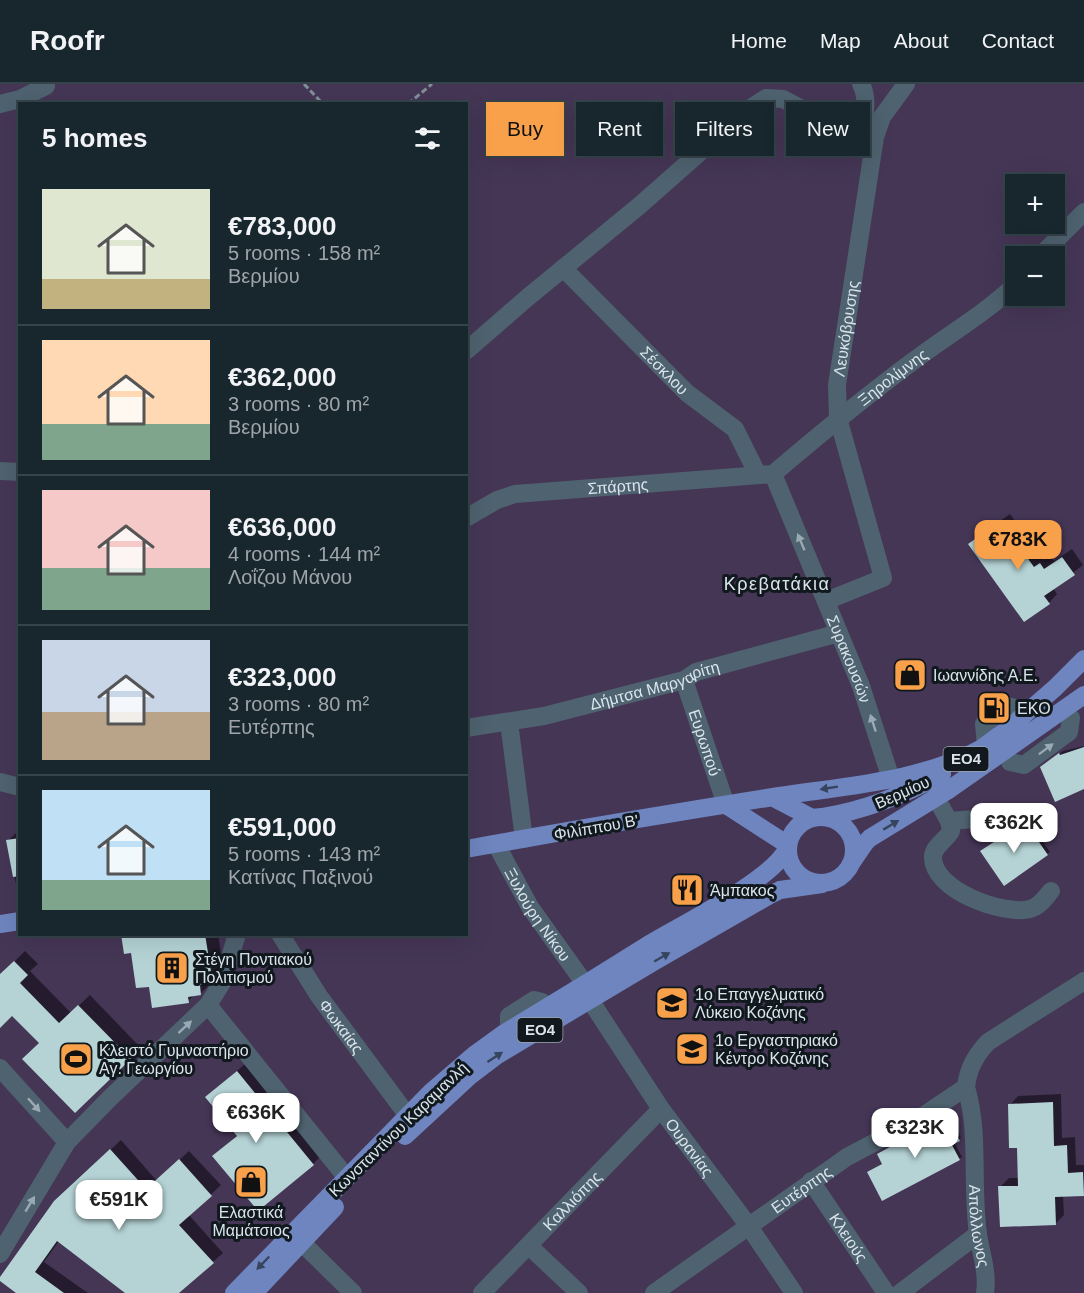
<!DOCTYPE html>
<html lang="en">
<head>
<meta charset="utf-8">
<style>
  :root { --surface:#18262e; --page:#212e36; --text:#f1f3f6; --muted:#9fa5aa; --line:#36434a; --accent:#f8a14a }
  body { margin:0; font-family:Helvetica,sans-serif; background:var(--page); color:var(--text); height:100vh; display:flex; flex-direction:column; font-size:22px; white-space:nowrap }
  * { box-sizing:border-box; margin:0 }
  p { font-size:20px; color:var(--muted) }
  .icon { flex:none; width:33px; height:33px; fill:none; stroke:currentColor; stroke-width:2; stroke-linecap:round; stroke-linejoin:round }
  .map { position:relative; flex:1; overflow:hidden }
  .side { position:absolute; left:18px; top:18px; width:450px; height:834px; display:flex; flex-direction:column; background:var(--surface); border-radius:0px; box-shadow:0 6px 24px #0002,0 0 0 2px var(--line) }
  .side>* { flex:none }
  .banner { position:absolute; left:486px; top:18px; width:507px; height:54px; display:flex; gap:12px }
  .buttons { position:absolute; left:1005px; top:90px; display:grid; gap:12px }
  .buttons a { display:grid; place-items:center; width:60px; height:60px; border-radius:0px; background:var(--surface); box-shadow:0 6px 24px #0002,0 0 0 2px var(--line); font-size:30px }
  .price { position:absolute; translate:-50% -51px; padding:0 14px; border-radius:12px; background:#fff; color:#222; font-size:20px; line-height:39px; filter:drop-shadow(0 2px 3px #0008) }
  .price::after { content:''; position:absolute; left:50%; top:36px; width:18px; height:14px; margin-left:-9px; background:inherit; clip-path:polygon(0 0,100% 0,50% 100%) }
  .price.current { background:var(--accent); color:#111 }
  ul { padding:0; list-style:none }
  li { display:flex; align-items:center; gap:18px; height:150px; padding:0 24px }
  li+li { border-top:2px solid var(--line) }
  li span { display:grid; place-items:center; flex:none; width:168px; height:120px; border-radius:0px; color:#555 }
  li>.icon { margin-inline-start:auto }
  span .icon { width:72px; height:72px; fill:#fffc; stroke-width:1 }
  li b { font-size:26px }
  h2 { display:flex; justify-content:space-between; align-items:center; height:72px; padding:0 24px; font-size:26px }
  .chip { padding:0 21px; border-radius:0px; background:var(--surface); box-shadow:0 6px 24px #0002,0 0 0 2px var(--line); font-size:21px; line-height:54px }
  .chip.current { background:var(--accent); color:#111 }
  header { display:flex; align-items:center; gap:36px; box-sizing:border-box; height:84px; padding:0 30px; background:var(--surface); border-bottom:2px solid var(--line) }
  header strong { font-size:28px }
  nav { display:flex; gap:33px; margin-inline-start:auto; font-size:21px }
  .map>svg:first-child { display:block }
</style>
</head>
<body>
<header>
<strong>Roofr</strong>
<nav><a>Home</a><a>Map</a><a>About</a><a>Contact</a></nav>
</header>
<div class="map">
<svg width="1084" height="1209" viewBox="0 0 1084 1209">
  <rect width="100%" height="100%" fill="#20333e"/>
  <!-- green -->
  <path fill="#453656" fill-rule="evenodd" d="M0,0H1084V1209H0ZM20,20H466V850H20ZM1016,100H1054V140H1016ZM1016,172H1054V212H1016Z"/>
  <!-- shadow -->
  <path fill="#0007" d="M1010,430L1043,476L1049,471L1054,477L1072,465L1083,481L1053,504L1057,510L1049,519L970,460L979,452Z
    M1084,662V704L1046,680L1063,667Z
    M1027,736L1050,768L1047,770L984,765Z
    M20,745V810L18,811L8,757Z
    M122,850H218L223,881L211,894L212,898L200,910H195L188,917L150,901Z
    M25,867L38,880L30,887L71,929L90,911L140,963L75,1027L41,959L13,929L0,933V892Z
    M253,973L328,1065L313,1080L258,1125L214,1072L238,1050L207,1013Z
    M1061,1010L1062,1054L1075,1053L1076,1081H1084V1110L1063,1111L1064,1131L1055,1140L1000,1103L1009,1094H1020L1019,1063L1010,1021L1018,1012Z
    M944,1035L949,1044L955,1041L961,1054L954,1058L962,1073L883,1115L869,1088L883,1079L879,1070Z
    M121,1056L157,1097L189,1067L221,1101L189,1131L223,1169L177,1209H128L59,1157L44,1178L88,1209H18L66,1107Z"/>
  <!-- building -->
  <path fill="#b5d3d5" d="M1001,437L1034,483L1040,479L1044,485L1062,473L1075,491L1044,512L1050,520L1024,538L968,460Z
    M1084,663V705L1055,718L1040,683L1059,669L1060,671Z
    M1025,738L1048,771L1004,802L980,767Z
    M20,754V792L13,793L6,756Z
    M121,850H205L212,894L208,899L200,901L201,911L188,913L189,919L152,924L149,903L136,904L131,869L124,870Z
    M14,877L28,891L20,899L59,939L78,921L131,975L75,1029L22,975L39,959L12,932L0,944V890Z
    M237,987L314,1081L258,1127L212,1072L237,1052L205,1013Z
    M1053,1018L1054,1062L1067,1061L1068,1089L1083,1088L1084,1112L1055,1113L1056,1141L1000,1143L998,1102H1018L1017,1064H1009L1008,1020Z
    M941,1035L946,1046L952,1042L960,1057L952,1061L960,1076L882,1117L867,1088L882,1080L877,1070Z
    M110,1065L146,1105L179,1075L212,1112L179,1141L214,1179L179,1209H125L57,1157L35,1188L64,1209H16L0,1197V1193L54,1117Z"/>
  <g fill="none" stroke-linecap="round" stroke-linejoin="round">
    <!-- path -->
    <path stroke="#7f8e97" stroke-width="3" stroke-dasharray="6 3" stroke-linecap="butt" d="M304,0L323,20
      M408,20L432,0"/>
    <!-- minor -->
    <g stroke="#4e626f" stroke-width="18">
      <path d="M0,20L20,15L46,2"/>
      <path d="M860,55C863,37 870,17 861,0"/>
      <path d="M1040,172L1084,128"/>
      <path id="s1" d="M563,184L687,309L735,345L758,391"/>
      <path d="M466,267L527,214L639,122L749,25L766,14L783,15L873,63"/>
      <path d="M0,387L20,388"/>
      <path id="s2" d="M773,390L861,602L891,695"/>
      <path id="s3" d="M773,390C820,350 867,311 916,275C949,250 986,229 1016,200"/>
      <path id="s4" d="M466,434L497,416L515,410L773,390"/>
      <path id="s5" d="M826,517L883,494L838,334L837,301L875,53L882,33L906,0"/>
      <path id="s6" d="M684,596L726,721"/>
      <path d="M509,638L524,755"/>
      <path id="s7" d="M466,644L544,632L684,596L696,588L839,549"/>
      <path d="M986,662L984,640L1007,622L1016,624"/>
      <path d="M1010,678L1024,681L1069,648L1071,634"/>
      <path d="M0,698L20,703"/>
      <path d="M936,714L949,737L951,747C946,756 934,762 933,772C931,806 1004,832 1030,825C1039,823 1045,814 1051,807"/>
      <path d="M949,737L1015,732"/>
      <path id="s8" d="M496,760L530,823L585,900"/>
      <path id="s9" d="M280,850L319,912L408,1032"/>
      <path id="s10" d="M590,916L661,1025L748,1141L794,1209"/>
      <path d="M208,921L347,1094"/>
      <path d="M509,940V932L534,916L542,918"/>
      <path d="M0,984L67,1058"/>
      <path id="s11" d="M966,1003C980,1050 971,1101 978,1150C981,1170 988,1188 985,1209"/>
      <path id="s12" d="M811,1097L886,1209"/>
      <path d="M293,1150L353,1209"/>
      <path d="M529,1162L579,1209"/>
      <path d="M0,1170L67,1058L110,1014L208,921L223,897L237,850"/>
      <path id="s13" d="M482,1209L661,1025"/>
      <path id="s14" d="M654,1209L847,1073L917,1036L966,1003C968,985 975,972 988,958L1084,897"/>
      <path d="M900,1209L978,1150"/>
    </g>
    <!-- major -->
    <path stroke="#6e85bf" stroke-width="18" d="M978,667L1009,644L1055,604L1084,575
      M772,713L812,734
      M726,721L788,761
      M788 766a33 33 0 1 1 66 0a33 33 0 1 1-66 0Z
      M823,733C867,726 904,711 942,690
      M466,765C566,747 666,730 767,714C840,702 920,699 986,662
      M850,781L865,759L870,754L950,705L1084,611
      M0,840L20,837
      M405,1052L471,991L496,972L655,877L770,811L780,806L822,800
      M234,1209L431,1008L474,971L503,950C551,921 600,891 648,861C681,841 772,796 787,765
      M254,1209L335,1123"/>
  </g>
  <!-- one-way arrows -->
  <defs><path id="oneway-solid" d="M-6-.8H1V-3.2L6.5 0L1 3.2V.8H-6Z" transform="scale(1.5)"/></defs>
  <g fill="#9aaab4">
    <use href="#oneway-solid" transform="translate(801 458) rotate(-113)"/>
    <use href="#oneway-solid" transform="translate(873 639) rotate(-108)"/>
    <use href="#oneway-solid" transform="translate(1046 665) rotate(-37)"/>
    <use href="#oneway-solid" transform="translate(185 943) rotate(-43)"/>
    <use href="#oneway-solid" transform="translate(34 1021) rotate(48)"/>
    <use href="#oneway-solid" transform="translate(30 1120) rotate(-59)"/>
  </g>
  <g fill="#36445e">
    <use href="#oneway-solid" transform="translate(829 704) rotate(171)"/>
    <use href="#oneway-solid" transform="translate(891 741) rotate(-31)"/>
    <use href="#oneway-solid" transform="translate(662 873) rotate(-30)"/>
    <use href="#oneway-solid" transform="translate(495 973) rotate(-33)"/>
    <use href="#oneway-solid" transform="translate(263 1179) rotate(134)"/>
  </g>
  <!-- icons -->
  <defs>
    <symbol id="shop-square" viewBox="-11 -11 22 22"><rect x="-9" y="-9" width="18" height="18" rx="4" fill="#f8a14a" stroke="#11191e"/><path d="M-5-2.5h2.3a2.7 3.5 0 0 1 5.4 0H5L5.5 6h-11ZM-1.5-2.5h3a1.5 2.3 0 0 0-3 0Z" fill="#111"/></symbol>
    <symbol id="fuel-square" viewBox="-11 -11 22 22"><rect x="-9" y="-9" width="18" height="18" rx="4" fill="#f8a14a" stroke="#11191e"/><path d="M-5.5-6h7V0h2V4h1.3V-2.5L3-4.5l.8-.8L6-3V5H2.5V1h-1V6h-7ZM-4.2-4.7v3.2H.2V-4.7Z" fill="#111"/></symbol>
    <symbol id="restaurant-square" viewBox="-11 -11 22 22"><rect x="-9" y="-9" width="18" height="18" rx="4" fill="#f8a14a" stroke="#11191e"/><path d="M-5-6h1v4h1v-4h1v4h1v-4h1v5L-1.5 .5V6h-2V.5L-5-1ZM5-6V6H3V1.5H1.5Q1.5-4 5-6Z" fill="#111"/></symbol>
    <symbol id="building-square" viewBox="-11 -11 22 22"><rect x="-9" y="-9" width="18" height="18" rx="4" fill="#f8a14a" stroke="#11191e"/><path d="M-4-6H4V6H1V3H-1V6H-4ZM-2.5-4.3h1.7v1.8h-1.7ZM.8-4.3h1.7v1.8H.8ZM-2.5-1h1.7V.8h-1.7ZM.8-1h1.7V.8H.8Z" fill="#111"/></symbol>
    <symbol id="school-square" viewBox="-11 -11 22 22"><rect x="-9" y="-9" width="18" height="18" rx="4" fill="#f8a14a" stroke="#11191e"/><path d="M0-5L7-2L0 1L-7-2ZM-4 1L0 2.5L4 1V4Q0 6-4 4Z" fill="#111"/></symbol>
    <symbol id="stadium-square" viewBox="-11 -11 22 22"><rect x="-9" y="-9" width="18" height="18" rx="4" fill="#f8a14a" stroke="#11191e"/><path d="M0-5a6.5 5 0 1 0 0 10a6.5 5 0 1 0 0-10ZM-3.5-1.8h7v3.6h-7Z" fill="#111"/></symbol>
  </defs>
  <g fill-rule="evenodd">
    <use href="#shop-square" x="891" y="572" width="38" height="38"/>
    <use href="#fuel-square" x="975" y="605" width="38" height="38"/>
    <use href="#restaurant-square" x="668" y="787" width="38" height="38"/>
    <use href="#building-square" x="153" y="865" width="38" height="38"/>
    <use href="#school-square" x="653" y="900" width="38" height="38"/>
    <use href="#school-square" x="673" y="946" width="38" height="38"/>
    <use href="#stadium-square" x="57" y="956" width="38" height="38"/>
    <use href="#shop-square" x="232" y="1079" width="38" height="38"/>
  </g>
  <g text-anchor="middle" stroke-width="6" stroke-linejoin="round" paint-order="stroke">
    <!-- shield labels -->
    <g fill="#11191e" stroke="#9da7ae" stroke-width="1.5">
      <rect x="943.5" y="663" width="45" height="24" rx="4.5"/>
      <rect x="517.5" y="934" width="45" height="24" rx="4.5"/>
    </g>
    <g font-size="15" font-weight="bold" fill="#d9e4ec">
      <text x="966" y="680">ΕΟ4</text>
      <text x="540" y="951">ΕΟ4</text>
    </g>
    <!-- street labels -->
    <g font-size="16" fill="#d9e4ec" stroke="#11191e">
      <text dy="6" stroke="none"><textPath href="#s5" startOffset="318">Λευκόβρυσης</textPath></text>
      <text dy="6" stroke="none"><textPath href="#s1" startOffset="144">Σέσκλου</textPath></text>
      <text dy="6" stroke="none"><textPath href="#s3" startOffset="154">Ξηρολίμνης</textPath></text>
      <text dy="6" stroke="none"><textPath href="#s4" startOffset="158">Σπάρτης</textPath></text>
      <text dy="6" stroke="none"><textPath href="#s2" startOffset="200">Συρακουσών</textPath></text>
      <text dy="6" stroke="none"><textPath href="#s7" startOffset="194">Δήμτσα Μαργαρίτη</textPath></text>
      <text dy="6" stroke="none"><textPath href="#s6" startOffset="66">Ευρωπού</textPath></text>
      <text transform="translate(902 708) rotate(-24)" y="6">Βερμίου</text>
      <text transform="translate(596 743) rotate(-10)" y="6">Φιλίππου Β'</text>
      <text dy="6" stroke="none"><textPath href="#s8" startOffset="82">Ξυλούρη Νίκου</textPath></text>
      <text dy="6" stroke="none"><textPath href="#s9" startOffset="111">Φωκαίας</textPath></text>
      <text transform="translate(398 1045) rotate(-44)" y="6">Κωνσταντίνου Καραμανλή</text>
      <text dy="6" stroke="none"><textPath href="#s10" startOffset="178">Ουρανίας</textPath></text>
      <text dy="6" stroke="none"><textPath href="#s14" startOffset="180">Ευτέρπης</textPath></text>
      <text dy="6" stroke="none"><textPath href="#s13" startOffset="129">Καλλιόπης</textPath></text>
      <text dy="6" stroke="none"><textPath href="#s11" startOffset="140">Απόλλωνος</textPath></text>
      <text dy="6" stroke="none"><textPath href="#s12" startOffset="68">Κλειούς</textPath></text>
    </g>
    <!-- poi labels -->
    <g font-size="16" fill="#d9e4ec" stroke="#11191e" text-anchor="start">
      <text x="933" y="597">Ιωαννίδης Α.Ε.</text>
      <text x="1017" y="630">EKO</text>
      <text x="710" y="812">Άμπακος</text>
      <text x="195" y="881">Στέγη Ποντιακού<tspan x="195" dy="18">Πολιτισμού</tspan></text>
      <text x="695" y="916">1ο Επαγγελματικό<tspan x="695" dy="18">Λύκειο Κοζάνης</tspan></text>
      <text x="715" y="962">1ο Εργαστηριακό<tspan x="715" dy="18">Κέντρο Κοζάνης</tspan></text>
      <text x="99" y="972">Κλειστό Γυμναστήριο<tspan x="99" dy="18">Αγ. Γεωργίου</tspan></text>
      <text x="251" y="1134" text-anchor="middle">Ελαστικά<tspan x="251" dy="18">Μαμάτσιος</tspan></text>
    </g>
    <!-- neighbourhood labels -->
    <g font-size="18" letter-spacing="1.5" fill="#d9e4ec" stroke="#11191e">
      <text x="777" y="506">Κρεβατάκια</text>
    </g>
  </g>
</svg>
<div class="buttons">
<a>+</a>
<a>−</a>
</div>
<b class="price current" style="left:1018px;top:487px">€783K</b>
<b class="price" style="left:1014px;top:770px">€362K</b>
<b class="price" style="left:256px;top:1060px">€636K</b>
<b class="price" style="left:915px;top:1075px">€323K</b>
<b class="price" style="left:119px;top:1147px">€591K</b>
<div class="banner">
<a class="chip current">Buy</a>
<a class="chip">Rent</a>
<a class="chip">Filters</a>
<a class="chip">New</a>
</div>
<section class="side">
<h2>5 homes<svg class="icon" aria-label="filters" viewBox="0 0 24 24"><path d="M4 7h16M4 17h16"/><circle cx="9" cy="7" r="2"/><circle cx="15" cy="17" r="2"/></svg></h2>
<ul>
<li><span style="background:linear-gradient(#dfe7d0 75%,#c2b280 0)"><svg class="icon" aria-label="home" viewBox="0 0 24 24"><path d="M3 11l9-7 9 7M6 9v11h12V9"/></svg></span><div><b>€783,000</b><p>5 rooms · 158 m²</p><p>Βερμίου</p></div></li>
<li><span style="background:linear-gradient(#ffd9b3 70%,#7fa58c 0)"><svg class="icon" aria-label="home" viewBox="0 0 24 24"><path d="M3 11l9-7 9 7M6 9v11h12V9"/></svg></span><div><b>€362,000</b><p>3 rooms · 80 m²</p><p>Βερμίου</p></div></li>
<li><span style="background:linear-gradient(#f6c9c9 65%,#7fa58c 0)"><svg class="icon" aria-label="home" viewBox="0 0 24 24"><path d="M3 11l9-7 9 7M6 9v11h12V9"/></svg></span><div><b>€636,000</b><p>4 rooms · 144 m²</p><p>Λοΐζου Μάνου</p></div></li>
<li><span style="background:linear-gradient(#c9d6e8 60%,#b9a48a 0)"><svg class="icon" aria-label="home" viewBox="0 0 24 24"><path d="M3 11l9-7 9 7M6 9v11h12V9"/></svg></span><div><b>€323,000</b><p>3 rooms · 80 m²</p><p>Ευτέρπης</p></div></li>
<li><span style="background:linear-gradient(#bfe0f5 75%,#7fa58c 0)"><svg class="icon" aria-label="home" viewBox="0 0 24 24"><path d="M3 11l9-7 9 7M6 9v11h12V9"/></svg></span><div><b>€591,000</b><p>5 rooms · 143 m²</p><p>Κατίνας Παξινού</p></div></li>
</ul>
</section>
</div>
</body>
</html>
